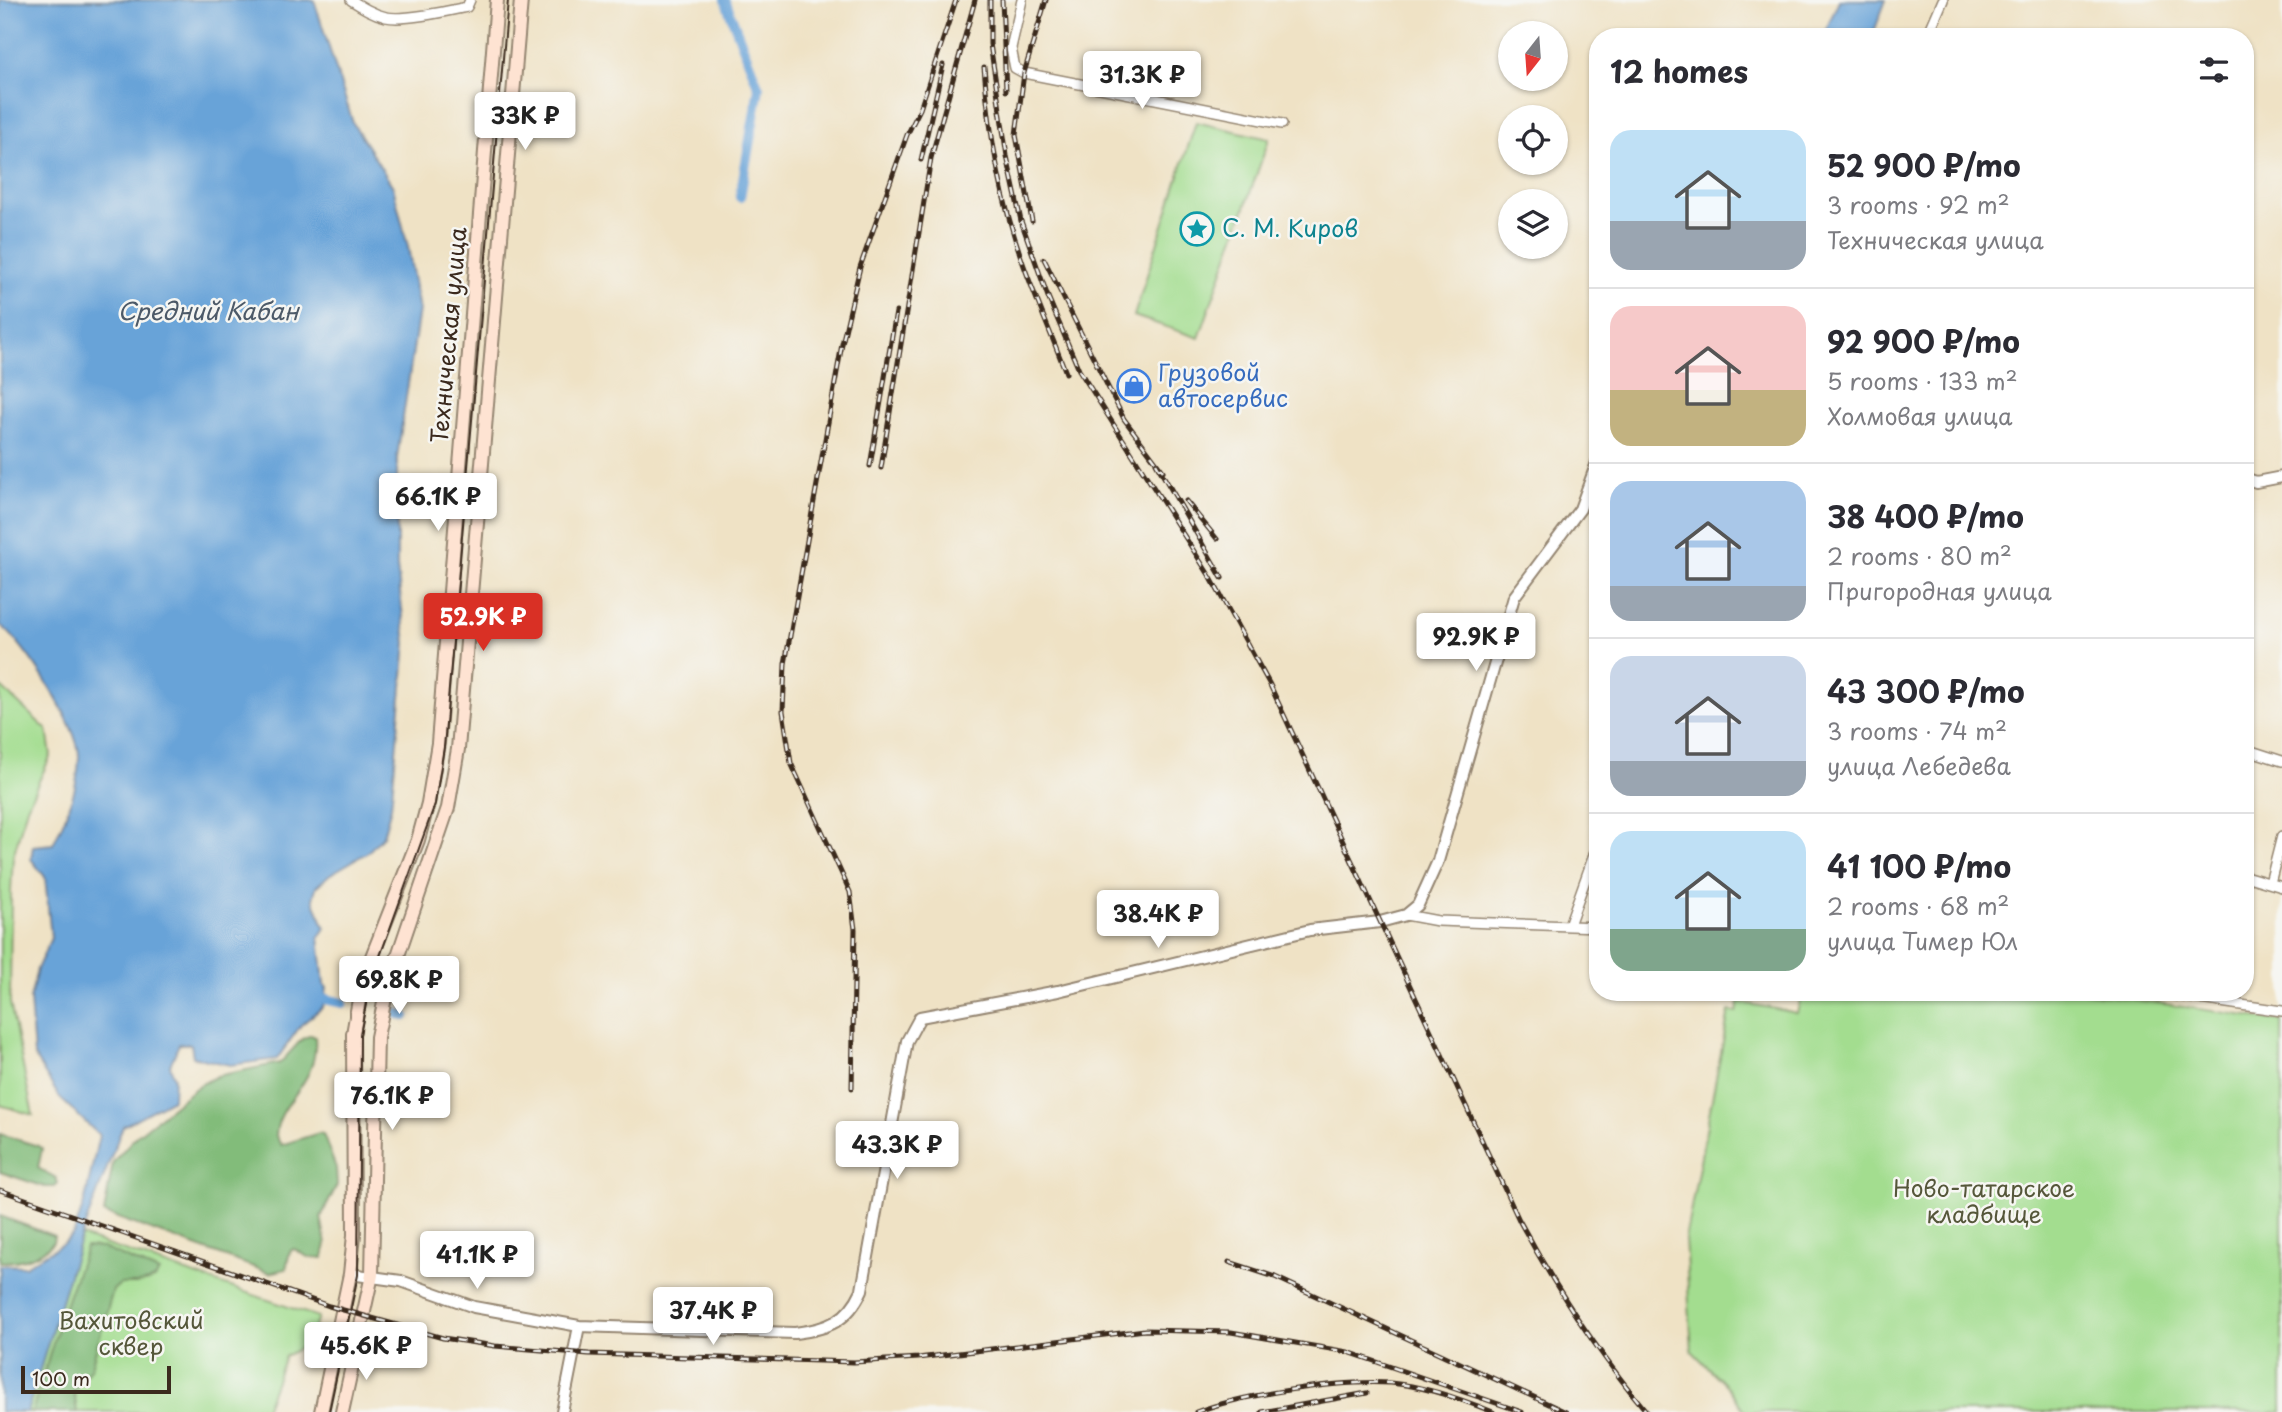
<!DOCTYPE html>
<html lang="en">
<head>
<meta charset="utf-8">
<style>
  :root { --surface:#fff; --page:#f2f2f3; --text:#2b2b33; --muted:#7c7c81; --line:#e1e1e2; --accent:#d93025 }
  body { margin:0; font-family:"Playpen Sans",sans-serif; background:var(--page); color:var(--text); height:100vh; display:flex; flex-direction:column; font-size:26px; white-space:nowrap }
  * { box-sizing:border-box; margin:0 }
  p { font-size:23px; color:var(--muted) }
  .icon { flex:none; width:38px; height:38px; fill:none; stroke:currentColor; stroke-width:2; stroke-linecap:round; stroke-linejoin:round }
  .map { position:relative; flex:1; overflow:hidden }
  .drawer { position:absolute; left:1589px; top:28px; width:665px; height:973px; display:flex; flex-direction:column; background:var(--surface); border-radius:28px; box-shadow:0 2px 5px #0004 }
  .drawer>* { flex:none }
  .needle { width:46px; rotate:197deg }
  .controls { position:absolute; left:1498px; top:21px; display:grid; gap:14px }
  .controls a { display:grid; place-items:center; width:70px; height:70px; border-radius:50%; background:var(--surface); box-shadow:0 2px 5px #0004; font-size:35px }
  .scale { position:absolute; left:21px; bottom:18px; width:150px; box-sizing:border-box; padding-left:7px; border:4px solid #3b2a1e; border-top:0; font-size:19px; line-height:24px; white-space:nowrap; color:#3b2a1e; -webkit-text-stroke:5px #f6f6f2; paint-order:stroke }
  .price { position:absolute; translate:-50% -60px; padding:0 16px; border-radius:7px; background:#fff; color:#222; font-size:23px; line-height:46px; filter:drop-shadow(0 2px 4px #0008) }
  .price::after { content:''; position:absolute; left:50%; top:42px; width:21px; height:16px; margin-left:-10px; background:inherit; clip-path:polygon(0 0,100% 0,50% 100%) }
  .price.current { background:var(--accent); color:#fff }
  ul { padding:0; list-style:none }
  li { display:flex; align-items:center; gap:21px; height:175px; padding:0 21px }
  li+li { border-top:2px solid var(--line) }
  li span { display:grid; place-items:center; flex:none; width:196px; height:140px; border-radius:21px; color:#555 }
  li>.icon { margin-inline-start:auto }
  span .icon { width:84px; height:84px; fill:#fffc; stroke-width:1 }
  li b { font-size:30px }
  h2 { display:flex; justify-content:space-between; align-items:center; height:84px; padding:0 21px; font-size:30px }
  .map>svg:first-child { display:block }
</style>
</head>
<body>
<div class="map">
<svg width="2282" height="1412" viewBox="0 0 2282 1412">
  <rect width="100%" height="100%" fill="#f6f6f2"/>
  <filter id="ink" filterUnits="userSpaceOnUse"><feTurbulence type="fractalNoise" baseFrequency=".0143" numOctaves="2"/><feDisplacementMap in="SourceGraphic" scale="14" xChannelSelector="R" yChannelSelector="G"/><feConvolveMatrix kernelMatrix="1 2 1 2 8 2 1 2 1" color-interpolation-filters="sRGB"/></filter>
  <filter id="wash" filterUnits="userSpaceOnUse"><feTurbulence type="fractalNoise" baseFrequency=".00686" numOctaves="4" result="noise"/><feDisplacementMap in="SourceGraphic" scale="28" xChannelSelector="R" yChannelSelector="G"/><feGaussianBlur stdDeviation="1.57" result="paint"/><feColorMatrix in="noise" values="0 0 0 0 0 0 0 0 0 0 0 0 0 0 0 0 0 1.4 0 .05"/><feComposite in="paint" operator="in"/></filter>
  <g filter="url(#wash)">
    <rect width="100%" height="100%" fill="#efe2c5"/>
    <!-- green -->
    <path fill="#a3dd8f" stroke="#6f8456" stroke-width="2" d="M1196,122L1269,139L1199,338L1134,316Z
      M0,686L47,730L51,755L27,807L13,857L11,890L10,1003L33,1115L0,1105Z
      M1802,992H2082L2282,1021V1412H1745L1728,1387L1692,1351L1685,1239L1729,1011L1737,1012L1739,1002L1797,1013Z
      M81,1236L318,1317L308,1344L285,1356L264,1412H27Z"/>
    <!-- forest -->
    <path fill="#82bc7a" stroke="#5e734c" stroke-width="2" d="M311,1035L315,1037C319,1086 277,1100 276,1136L281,1145L319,1133L323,1134L336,1168L337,1185L321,1217L326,1244L323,1258L308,1257L294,1249L290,1251L286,1269L270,1273L104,1213L113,1162L136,1136L198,1086L217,1076L280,1063L302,1039Z
      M0,1134L38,1146L42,1149L38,1168L56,1178L58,1183L55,1187H45L0,1172Z
      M0,1216L54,1236L53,1242C40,1257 19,1262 0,1262Z
      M86,1247L103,1248L159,1272L155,1279L137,1284H120L113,1290L91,1367L74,1392L77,1412H32L61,1317Z"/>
    <!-- water -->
    <path fill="#68a3d8" stroke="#52667b" stroke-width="2" d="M0,0H314L353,123L393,187L408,247L419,310L397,458V567L406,643L391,807L383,836L368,852L329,875L316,887L313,899L325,928L319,937L324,984L327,988L323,1007L301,1025L277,1059L230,1065L193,1057L191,1044H179L170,1065L174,1078L173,1099L123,1126L81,1236L27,1412H0V1265L25,1266L64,1243L74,1233L85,1200L99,1135L60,1098L34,1056L30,999L37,969L51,938L45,877L31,859L33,846L53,844C67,815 78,790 79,757C80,728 24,641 0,625Z
      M1839,0H1886L1872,37H1823Z"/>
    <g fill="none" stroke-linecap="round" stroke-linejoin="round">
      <!-- canal -->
      <path stroke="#68a3d8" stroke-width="10" d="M725,0L759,88L740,197
        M325,999L343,1003
        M396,1013L405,1016"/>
    </g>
  </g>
  <g filter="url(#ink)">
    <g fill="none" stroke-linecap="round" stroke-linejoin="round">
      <defs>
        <path id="minor" d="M351,0C362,7 373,14 386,17C405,21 448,11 467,7L470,0
          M1022,0L1011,48L1015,68L1024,73L1282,124
          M1927,37L1943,0
          M2245,749L2282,761
          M2245,876L2282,887
          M2270,883L2282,836
          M1406,915L1438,921L1598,927
          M1569,925L1598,844
          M2152,992L2282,1011"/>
        <path id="tertiary" d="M2245,478L2256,482L2282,477
          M350,1274L401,1281L474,1307L579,1326L795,1333C828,1329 848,1321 862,1290L907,1041L920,1017L1058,991L1310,930L1380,922L1406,915L1418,905L1438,861L1514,597L1580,509L1598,460
          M562,1412L579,1326"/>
        <path id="secondary" d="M321,1412L350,1274L354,1235L353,1034L362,982L418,840L428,803L438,743L497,0
          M342,1412L372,1275L377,1037L387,988L448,808L458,749L521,0"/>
      </defs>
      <!-- minor casing -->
      <use href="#minor" stroke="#958672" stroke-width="12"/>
      <!-- tertiary casing -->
      <use href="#tertiary" stroke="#958672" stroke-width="14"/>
      <!-- secondary casing -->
      <use href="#secondary" stroke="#958672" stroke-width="16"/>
      <!-- minor -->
      <use href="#minor" stroke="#fff" stroke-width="9"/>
      <!-- tertiary -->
      <use href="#tertiary" stroke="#fff" stroke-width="10"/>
      <!-- secondary -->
      <use href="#secondary" stroke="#fee3d2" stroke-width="12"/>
      <!-- tram -->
      <path stroke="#3b2a1e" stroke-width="2" d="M329,1412L358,1275L360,1035L370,984L435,804L444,747L508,0"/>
      <defs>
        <path id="rail" d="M990,0V44L1007,156L1021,221L1048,297L1079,370L1211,578L1270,685L1519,1220C1556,1289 1597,1352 1647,1412
          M1002,0L1006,91
          M984,67C989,132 1001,201 1023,263C1036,300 1052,336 1066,373
          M921,160L943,65
          M1032,221L1016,135L1024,73L1046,0
          M1044,259L1124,419L1163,471
          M1156,463L1222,578
          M870,466L896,312
          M881,468L931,158L975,0
          M1186,501L1217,539
          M852,1088L855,929L850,892L791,763L783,711L785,664L842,344L860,267L907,135L920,109L956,0
          M0,1190L329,1306L443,1338L495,1346L589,1354L854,1362L918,1358L1145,1330L1231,1332L1348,1352L1522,1412
          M1229,1262L1275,1277L1566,1412
          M1196,1412C1243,1394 1339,1380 1390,1383C1425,1386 1461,1399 1493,1412
          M1262,1412L1367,1393"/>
      </defs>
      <!-- rail casing -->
      <use href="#rail" stroke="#3b2a1e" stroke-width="5"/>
      <!-- rail -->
      <use href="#rail" stroke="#f6f6f2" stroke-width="2.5" stroke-dasharray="8" stroke-linecap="butt"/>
    </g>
  </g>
  <!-- icons -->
  <defs>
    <symbol id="sight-ring" viewBox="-11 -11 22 22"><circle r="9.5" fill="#f6f6f2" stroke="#0f9aa8" stroke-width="1.5"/><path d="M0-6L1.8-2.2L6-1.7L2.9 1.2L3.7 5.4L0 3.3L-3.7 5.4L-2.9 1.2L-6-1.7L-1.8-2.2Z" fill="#0f9aa8"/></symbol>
    <symbol id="shop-ring" viewBox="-11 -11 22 22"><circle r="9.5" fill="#f6f6f2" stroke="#3f7fe0" stroke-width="1.5"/><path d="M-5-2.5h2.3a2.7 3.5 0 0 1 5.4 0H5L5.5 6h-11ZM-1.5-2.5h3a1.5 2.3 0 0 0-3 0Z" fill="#3f7fe0"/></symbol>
  </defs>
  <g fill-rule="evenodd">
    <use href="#sight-ring" x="1178" y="210" width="38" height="38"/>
    <use href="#shop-ring" x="1115" y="367" width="38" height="38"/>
  </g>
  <g text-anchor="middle" stroke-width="5" stroke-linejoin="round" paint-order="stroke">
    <!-- culture labels -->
    <g font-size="23" fill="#0d838f" stroke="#f6f6f2" text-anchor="start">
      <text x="1222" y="237">С. М. Киров</text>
    </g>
    <!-- street labels -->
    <g font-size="23" fill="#3b2a1e" stroke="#f6f6f2">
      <text transform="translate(449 335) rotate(-85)" y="8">Техническая улица</text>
    </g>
    <!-- shop labels -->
    <g font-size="23" fill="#366cbe" stroke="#f6f6f2" text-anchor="start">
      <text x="1158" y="381">Грузовой<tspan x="1158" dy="26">автосервис</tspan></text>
    </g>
    <!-- park labels -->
    <g font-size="23" fill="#55573a" stroke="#f6f6f2">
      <text x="1984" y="1197">Ново-татарское<tspan x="1984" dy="26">кладбище</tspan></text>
      <text x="131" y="1329">Вахитовский<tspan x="131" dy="26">сквер</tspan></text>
    </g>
    <!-- water labels -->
    <g font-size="24" font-style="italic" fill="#4d5a68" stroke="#f6f6f2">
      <text x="208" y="320">Средний Кабан</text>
    </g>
  </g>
</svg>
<div class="controls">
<a><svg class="needle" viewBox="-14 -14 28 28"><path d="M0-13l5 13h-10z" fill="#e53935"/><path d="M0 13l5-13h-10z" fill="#7c7c81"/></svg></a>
<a><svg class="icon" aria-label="locate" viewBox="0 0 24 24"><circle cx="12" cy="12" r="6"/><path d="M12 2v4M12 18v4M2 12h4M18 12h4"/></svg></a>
<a><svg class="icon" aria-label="layers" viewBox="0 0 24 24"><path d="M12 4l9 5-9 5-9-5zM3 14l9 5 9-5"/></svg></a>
</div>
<div class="scale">100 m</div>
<b class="price" style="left:1142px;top:111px">31.3K ₽</b>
<b class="price" style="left:525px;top:152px">33K ₽</b>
<b class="price" style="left:438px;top:533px">66.1K ₽</b>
<b class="price current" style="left:483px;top:653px">52.9K ₽</b>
<b class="price" style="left:1476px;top:673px">92.9K ₽</b>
<b class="price" style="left:1158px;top:950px">38.4K ₽</b>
<b class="price" style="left:399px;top:1016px">69.8K ₽</b>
<b class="price" style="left:392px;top:1132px">76.1K ₽</b>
<b class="price" style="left:897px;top:1181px">43.3K ₽</b>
<b class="price" style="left:477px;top:1291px">41.1K ₽</b>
<b class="price" style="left:713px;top:1347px">37.4K ₽</b>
<b class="price" style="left:366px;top:1382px">45.6K ₽</b>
<section class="drawer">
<h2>12 homes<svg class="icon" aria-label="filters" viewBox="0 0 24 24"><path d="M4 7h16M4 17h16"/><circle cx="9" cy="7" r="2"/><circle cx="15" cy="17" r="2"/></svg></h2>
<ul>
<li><span style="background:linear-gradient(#bfe0f5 65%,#9aa5b1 0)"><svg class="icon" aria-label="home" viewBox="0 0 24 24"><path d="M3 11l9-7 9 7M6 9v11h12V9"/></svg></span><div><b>52 900 ₽/mo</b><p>3 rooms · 92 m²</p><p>Техническая улица</p></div></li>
<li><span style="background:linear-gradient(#f6c9c9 60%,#c2b280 0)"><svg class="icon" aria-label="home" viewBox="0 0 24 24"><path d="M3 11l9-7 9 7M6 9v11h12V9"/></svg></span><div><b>92 900 ₽/mo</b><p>5 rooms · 133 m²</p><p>Холмовая улица</p></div></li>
<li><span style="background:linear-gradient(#a9c7e8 75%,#9aa5b1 0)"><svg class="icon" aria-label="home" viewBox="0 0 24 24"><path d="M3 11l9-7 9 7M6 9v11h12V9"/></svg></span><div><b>38 400 ₽/mo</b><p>2 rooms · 80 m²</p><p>Пригородная улица</p></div></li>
<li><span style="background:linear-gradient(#c9d6e8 75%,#9aa5b1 0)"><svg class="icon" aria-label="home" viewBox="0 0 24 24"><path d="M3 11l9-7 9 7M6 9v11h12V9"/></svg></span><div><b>43 300 ₽/mo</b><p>3 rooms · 74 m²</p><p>улица Лебедева</p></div></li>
<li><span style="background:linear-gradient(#bfe0f5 70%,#7fa58c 0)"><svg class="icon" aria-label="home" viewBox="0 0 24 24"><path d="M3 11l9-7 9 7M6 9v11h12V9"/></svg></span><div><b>41 100 ₽/mo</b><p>2 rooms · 68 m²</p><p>улица Тимер Юл</p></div></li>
</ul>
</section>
</div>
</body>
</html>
